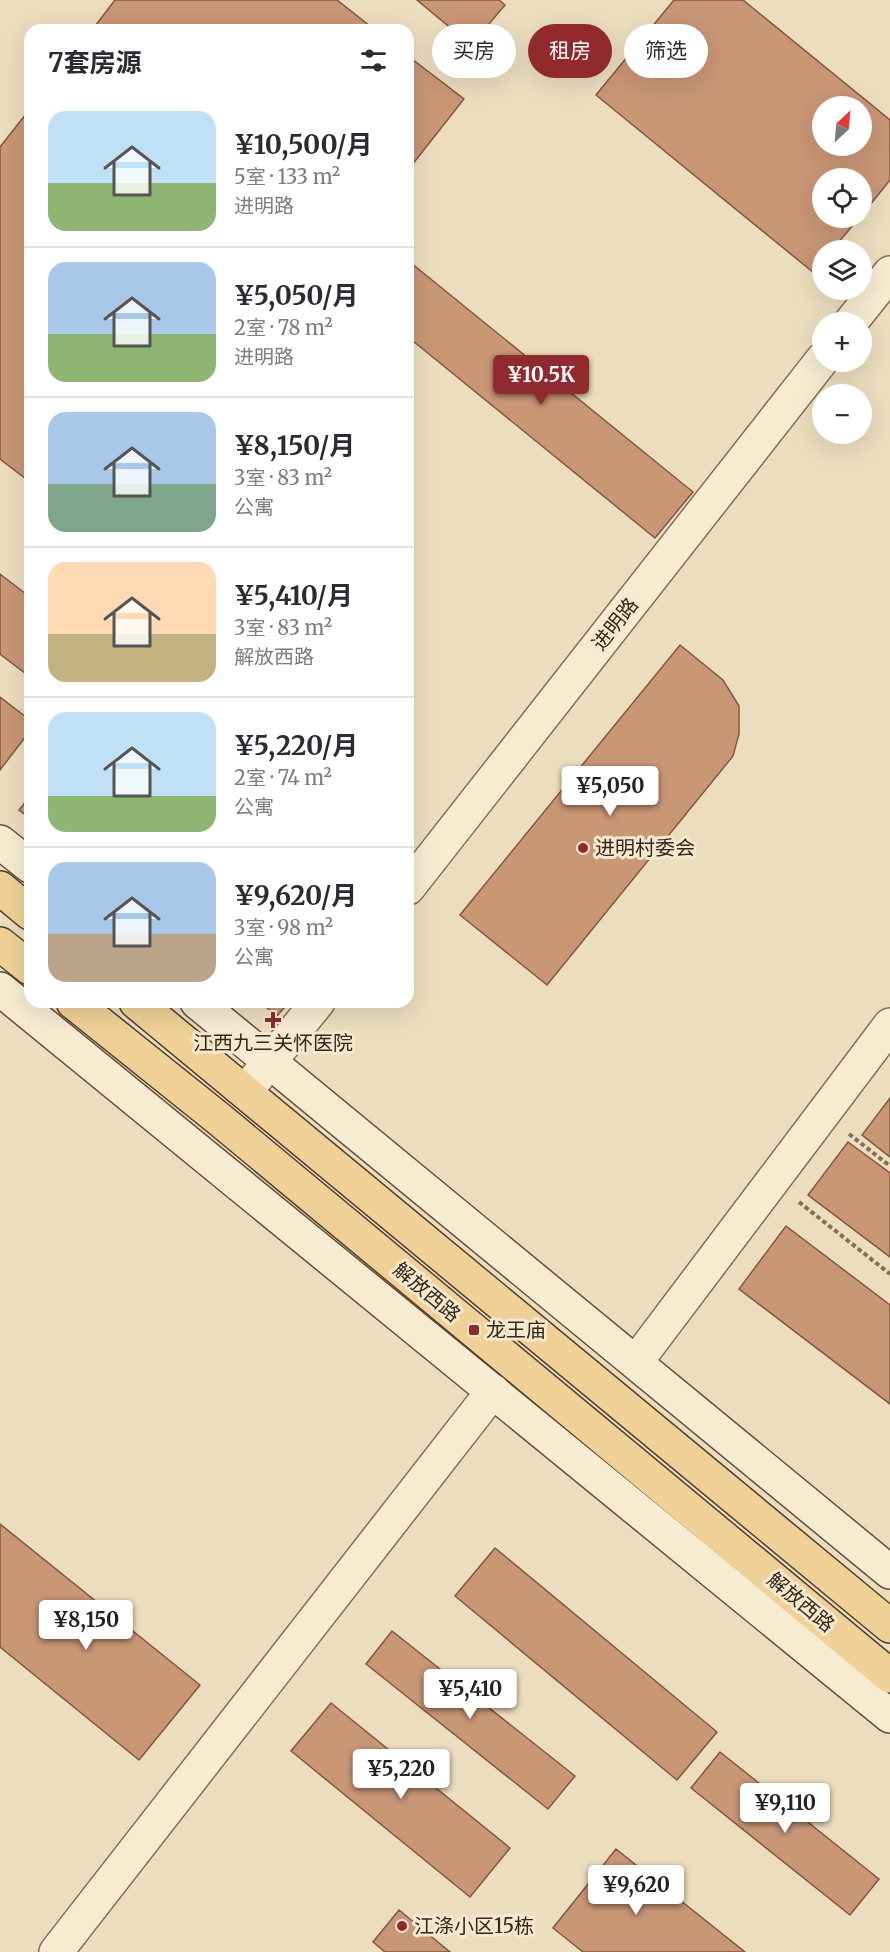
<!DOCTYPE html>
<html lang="zh">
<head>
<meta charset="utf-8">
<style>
  :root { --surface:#fff; --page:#f7f7f7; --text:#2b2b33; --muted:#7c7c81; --line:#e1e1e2; --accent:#902a2e }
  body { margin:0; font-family:Merriweather,"Noto Sans SC",serif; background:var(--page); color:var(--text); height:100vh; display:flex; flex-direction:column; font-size:22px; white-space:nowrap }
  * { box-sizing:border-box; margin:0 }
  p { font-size:20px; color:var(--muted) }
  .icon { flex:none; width:33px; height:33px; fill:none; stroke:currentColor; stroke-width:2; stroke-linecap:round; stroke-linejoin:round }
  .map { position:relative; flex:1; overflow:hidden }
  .side { position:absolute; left:24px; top:24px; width:390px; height:984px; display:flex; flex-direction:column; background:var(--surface); border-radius:18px; box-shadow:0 6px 24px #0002 }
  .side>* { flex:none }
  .guide { position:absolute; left:432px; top:24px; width:368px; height:54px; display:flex; gap:12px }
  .needle { width:39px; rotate:26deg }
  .buttons { position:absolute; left:812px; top:96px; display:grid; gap:12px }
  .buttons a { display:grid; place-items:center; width:60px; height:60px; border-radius:50%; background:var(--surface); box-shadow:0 6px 24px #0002; font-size:30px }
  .price { position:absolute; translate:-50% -51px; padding:0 14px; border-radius:6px; background:#fff; color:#222; font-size:20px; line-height:39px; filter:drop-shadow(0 2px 3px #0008) }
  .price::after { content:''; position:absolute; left:50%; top:36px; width:18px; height:14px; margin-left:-9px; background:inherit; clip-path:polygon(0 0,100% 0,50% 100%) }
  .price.selected { background:var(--accent); color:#fff }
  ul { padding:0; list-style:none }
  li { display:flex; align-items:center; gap:18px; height:150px; padding:0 24px }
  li+li { border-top:2px solid var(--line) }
  li span { display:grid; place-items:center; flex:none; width:168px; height:120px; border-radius:18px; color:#555 }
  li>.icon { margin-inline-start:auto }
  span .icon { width:72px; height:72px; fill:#fffc; stroke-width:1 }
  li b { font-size:26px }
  h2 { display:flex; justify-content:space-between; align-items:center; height:72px; padding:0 24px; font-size:26px }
  .tag { padding:0 21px; border-radius:27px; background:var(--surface); box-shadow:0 6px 24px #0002; font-size:21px; line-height:54px }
  .tag.selected { background:var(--accent); color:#fff }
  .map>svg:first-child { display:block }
</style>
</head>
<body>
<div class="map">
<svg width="890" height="1952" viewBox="0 0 890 1952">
  <rect width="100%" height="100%" fill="#ecddbf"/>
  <!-- building -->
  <path fill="#c99676" stroke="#82573f" stroke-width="1.5" fill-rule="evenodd" d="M115,0H337L375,30H92Z
    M417,0H499L505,5L471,45Z
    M674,0H743L890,120V180L861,216V178H822V218H859L832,250H822V263L814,273L596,95ZM822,106H861V146H822Z
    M408,56L464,99L408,170Z
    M30,109V482L0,459V147Z
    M411,263L693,492L655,538L408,337V267Z
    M0,574L30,597V677L0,654Z
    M680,645L723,680L739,706V734L733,756L547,985L460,915Z
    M0,697L30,720V731L0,770Z
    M30,796V818L19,810Z
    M260,1002H289L277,1016Z
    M890,1098V1157L862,1135Z
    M848,1142L890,1173V1257L808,1195Z
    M786,1226L890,1305V1404L739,1289Z
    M0,1524L200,1685L139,1760L0,1647Z
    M495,1548L717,1732L677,1780L455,1596Z
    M392,1631L575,1776L548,1809L366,1664Z
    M331,1703L510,1848L470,1897L291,1751Z
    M720,1752L879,1879L850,1915L691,1788Z
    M616,1849L745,1952H583L553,1928Z
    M399,1910L450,1952H385L373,1942Z"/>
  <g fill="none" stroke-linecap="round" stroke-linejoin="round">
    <defs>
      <path id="street" d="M851,322L890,273
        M408,888L822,360
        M245,1092L318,1002
        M636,1362L890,1025
        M56,1952L493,1391"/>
      <path id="secondary" d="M0,842L30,866
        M0,989L890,1716
        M197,1002L890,1572"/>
      <path id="primary" d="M0,888L30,913
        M0,944L30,968
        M73,1002L219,1119L890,1676
        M136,1002L890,1626"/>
    </defs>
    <!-- street casing -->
    <use href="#street" stroke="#846e58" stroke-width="36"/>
    <!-- secondary casing -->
    <use href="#secondary" stroke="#654f3b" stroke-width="36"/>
    <!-- primary casing -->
    <use href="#primary" stroke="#513d2d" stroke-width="36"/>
    <!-- path -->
    <path stroke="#846e58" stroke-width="4" stroke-dasharray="4.5 3" stroke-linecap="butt" d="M849,1134L890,1166
      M799,1202L890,1274"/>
    <!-- street -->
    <use href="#street" stroke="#f7ebd2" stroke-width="33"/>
    <!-- secondary -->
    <use href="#secondary" stroke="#f7ebd2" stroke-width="33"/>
    <!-- primary -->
    <use href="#primary" stroke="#efd197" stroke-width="33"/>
  </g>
  <!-- markers -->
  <g fill="#902a2e" stroke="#f4e8ce" stroke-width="2">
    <circle cx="583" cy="848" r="6"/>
    <path d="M270 1011h6v6h6v6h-6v6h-6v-6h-6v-6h6z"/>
    <rect x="468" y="1324" width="12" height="12" rx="3"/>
    <circle cx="402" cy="1926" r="6"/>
  </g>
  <g text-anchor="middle" stroke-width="6" stroke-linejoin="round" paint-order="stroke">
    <!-- street labels -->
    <g font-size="20" fill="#34271c" stroke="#f4e8ce">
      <text transform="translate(615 624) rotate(-52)" y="7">进明路</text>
      <text transform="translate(427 1292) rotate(40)" y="7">解放西路</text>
      <text transform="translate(801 1602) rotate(40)" y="7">解放西路</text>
    </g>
    <!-- poi labels -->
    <g font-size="20" fill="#34271c" stroke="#f4e8ce" text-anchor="start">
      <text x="595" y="855">进明村委会</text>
      <text x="273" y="1050" text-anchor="middle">江西九三关怀医院</text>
      <text x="486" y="1337">龙王庙</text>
      <text x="414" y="1933">江涤小区15栋</text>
    </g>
  </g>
</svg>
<div class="buttons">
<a><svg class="needle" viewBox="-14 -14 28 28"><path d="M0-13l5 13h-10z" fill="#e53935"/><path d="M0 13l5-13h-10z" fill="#7c7c81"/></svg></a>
<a><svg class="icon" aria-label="locate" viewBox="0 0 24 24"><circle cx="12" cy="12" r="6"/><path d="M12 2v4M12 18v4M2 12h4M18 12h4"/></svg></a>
<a><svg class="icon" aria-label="layers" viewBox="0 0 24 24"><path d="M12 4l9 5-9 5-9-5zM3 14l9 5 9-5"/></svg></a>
<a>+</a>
<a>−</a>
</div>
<b class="price selected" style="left:541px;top:406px">¥10.5K</b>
<b class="price" style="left:610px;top:817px">¥5,050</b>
<b class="price" style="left:86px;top:1651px">¥8,150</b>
<b class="price" style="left:470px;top:1720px">¥5,410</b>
<b class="price" style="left:401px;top:1800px">¥5,220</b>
<b class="price" style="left:785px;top:1834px">¥9,110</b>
<b class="price" style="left:636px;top:1916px">¥9,620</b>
<div class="guide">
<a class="tag">买房</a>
<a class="tag selected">租房</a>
<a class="tag">筛选</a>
</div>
<section class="side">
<h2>7套房源<svg class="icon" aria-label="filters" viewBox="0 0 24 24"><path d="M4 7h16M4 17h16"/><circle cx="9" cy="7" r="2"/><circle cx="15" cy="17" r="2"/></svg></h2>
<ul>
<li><span style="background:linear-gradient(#bfe0f5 60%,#8fb573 0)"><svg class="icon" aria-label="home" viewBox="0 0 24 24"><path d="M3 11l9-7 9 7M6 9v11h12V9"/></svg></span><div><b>¥10,500/月</b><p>5室 · 133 m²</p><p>进明路</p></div></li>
<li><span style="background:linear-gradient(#a9c7e8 60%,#8fb573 0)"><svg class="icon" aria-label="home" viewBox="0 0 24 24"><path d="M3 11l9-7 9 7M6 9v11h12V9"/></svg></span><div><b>¥5,050/月</b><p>2室 · 78 m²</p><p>进明路</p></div></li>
<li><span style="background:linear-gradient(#a9c7e8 60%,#7fa58c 0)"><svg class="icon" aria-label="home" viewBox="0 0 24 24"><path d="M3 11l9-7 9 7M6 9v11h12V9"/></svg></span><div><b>¥8,150/月</b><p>3室 · 83 m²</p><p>公寓</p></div></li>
<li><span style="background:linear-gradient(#ffd9b3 60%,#c2b280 0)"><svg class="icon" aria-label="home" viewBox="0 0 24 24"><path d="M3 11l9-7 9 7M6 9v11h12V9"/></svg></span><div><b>¥5,410/月</b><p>3室 · 83 m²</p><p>解放西路</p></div></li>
<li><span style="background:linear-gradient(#bfe0f5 70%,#8fb573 0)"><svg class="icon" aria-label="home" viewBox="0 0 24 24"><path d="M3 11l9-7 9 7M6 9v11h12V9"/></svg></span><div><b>¥5,220/月</b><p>2室 · 74 m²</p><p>公寓</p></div></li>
<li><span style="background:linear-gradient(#a9c7e8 60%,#b9a48a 0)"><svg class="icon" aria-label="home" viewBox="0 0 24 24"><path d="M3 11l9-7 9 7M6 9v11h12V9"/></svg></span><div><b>¥9,620/月</b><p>3室 · 98 m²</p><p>公寓</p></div></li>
</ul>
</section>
</div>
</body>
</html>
